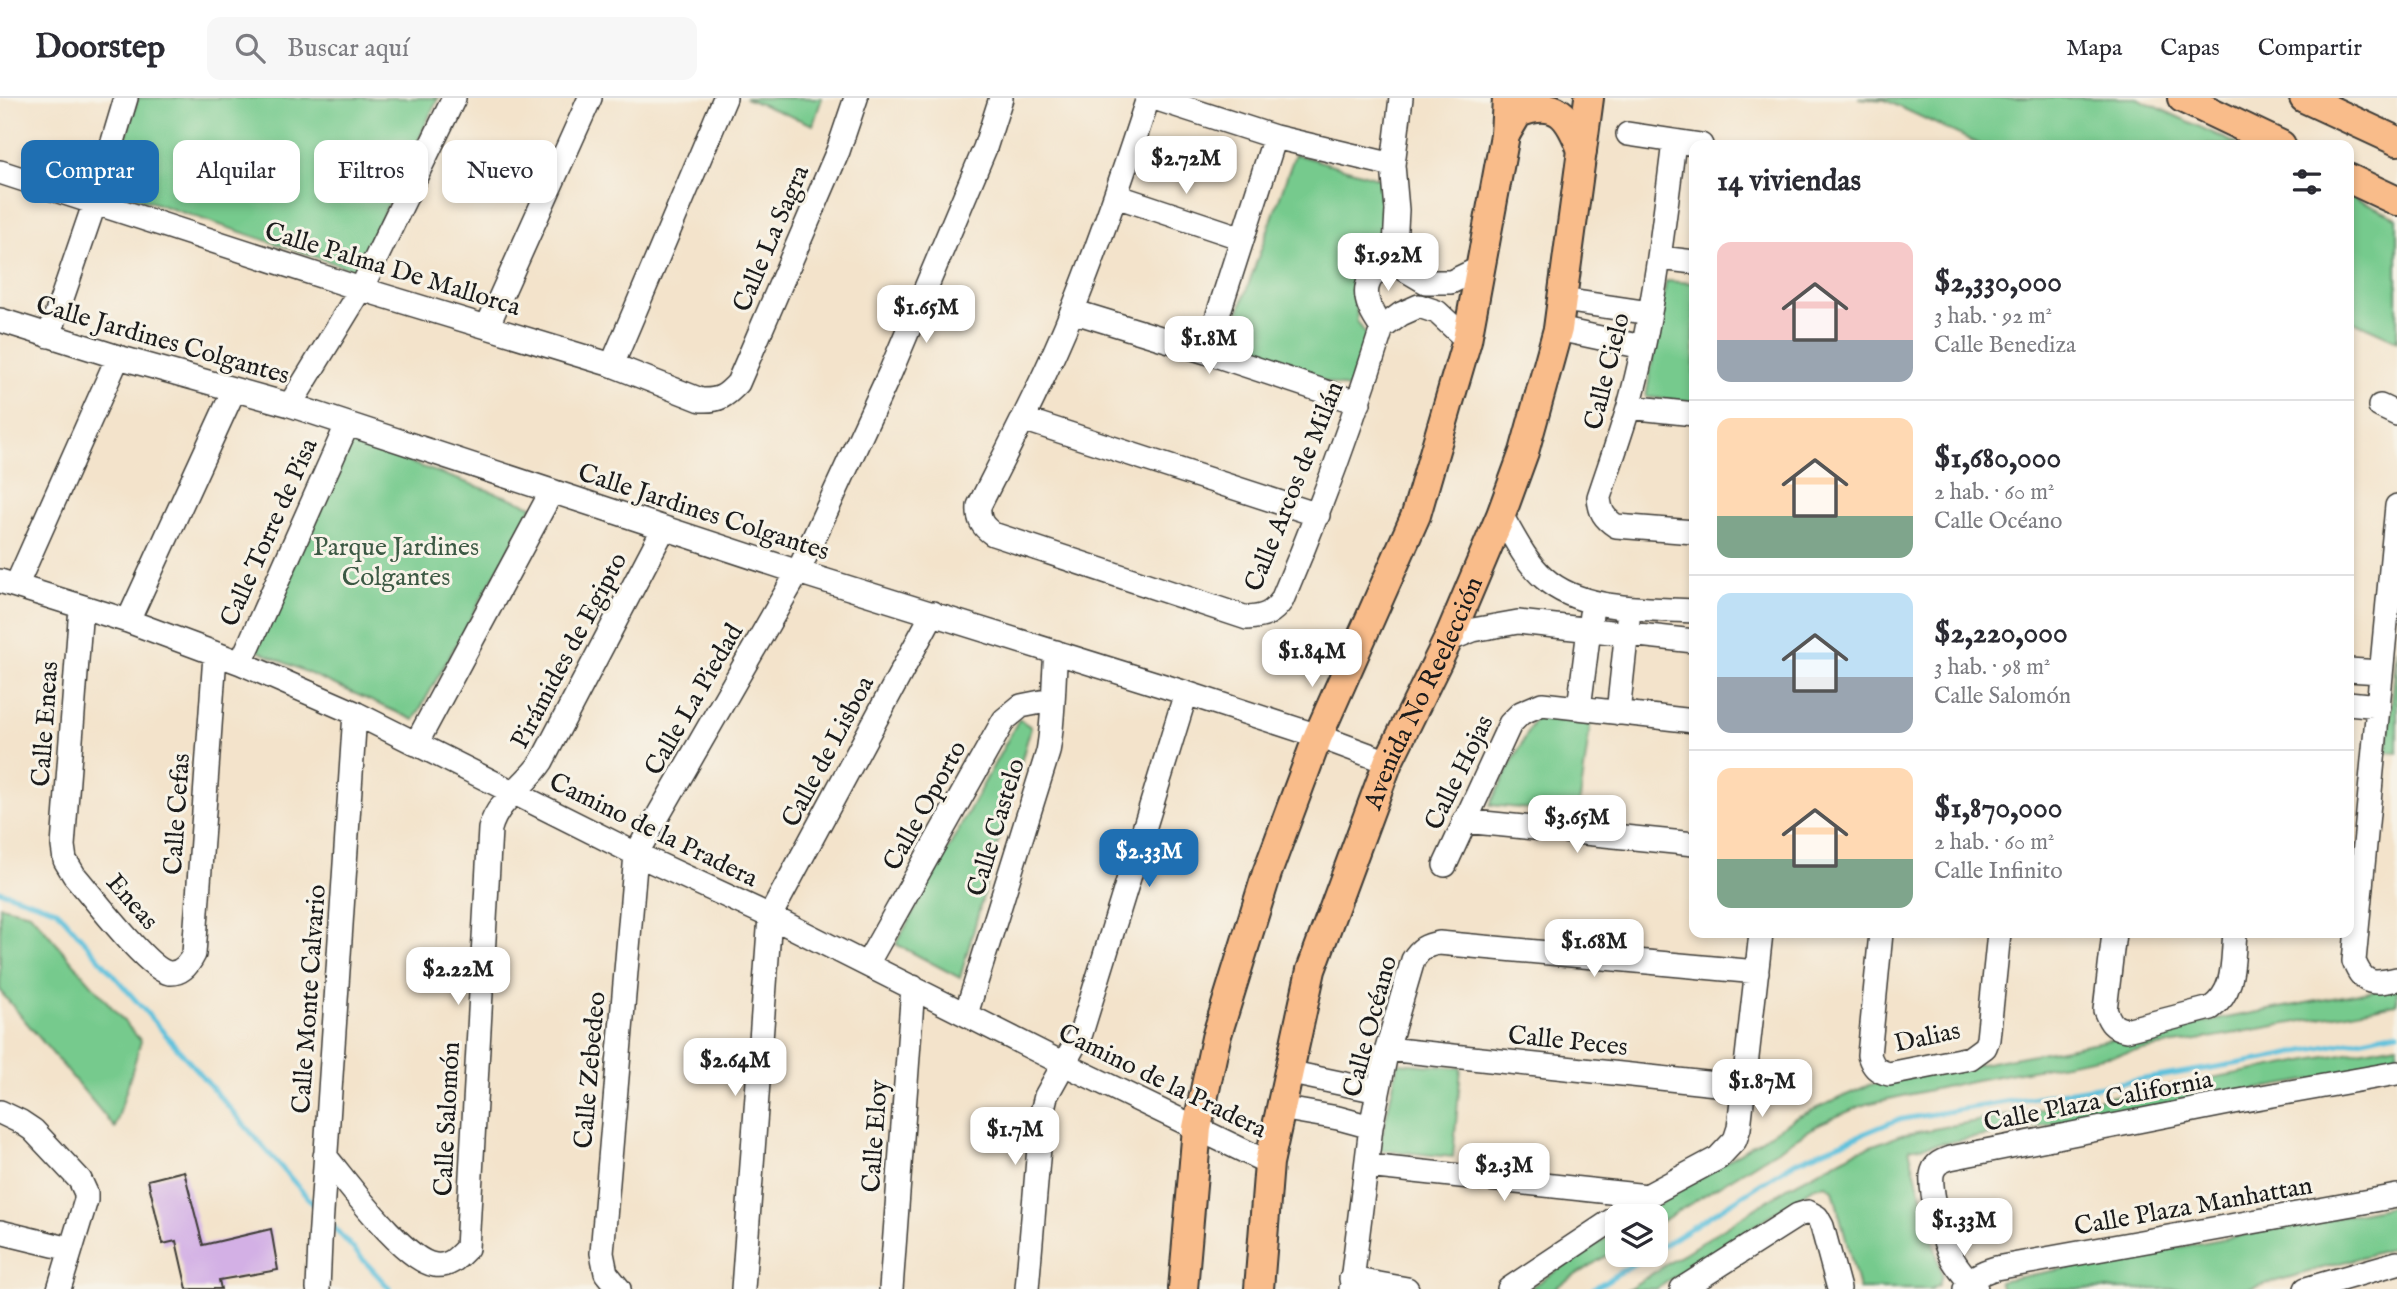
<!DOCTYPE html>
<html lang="es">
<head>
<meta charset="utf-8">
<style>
  :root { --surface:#fff; --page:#f7f7f7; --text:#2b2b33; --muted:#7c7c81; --line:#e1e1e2; --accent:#1f6fb2 }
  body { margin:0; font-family:"IM FELL English",serif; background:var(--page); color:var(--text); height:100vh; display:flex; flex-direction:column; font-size:26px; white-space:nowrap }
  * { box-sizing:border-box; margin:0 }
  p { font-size:23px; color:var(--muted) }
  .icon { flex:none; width:38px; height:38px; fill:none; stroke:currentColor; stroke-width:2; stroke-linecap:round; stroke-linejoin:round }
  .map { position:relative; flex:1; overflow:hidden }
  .side { position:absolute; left:1689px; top:42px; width:665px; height:798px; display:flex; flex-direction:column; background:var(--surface); border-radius:14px; box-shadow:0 4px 10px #0003 }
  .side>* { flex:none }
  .banner { position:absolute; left:21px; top:42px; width:665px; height:63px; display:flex; gap:14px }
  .controls { position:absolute; left:1605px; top:1106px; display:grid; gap:14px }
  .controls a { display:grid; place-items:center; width:63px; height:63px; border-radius:14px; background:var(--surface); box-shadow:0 4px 10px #0003; font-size:35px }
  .price { position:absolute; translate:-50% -60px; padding:0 16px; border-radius:14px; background:#fff; color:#222; font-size:23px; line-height:46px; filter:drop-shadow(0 2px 4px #0008) }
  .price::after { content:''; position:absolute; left:50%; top:42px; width:21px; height:16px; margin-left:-10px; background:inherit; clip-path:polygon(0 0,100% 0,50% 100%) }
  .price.active { background:var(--accent); color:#fff }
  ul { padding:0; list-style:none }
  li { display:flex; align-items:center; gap:21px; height:175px; padding:0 28px }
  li+li { border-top:2px solid var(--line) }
  li span { display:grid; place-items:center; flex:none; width:196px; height:140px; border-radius:14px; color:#555 }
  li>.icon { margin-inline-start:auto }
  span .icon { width:84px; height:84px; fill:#fffc; stroke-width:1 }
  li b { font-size:30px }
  h2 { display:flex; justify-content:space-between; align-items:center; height:84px; padding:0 28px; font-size:30px }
  .tag { padding:0 24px; border-radius:14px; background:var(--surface); box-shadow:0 4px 10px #0003; font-size:24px; line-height:63px }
  .tag.active { background:var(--accent); color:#fff }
  header { display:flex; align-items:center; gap:42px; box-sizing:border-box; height:98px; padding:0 35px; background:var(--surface); border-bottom:2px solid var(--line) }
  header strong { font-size:33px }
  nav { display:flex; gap:38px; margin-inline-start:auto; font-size:24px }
  .search { width:490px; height:63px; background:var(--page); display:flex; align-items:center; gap:18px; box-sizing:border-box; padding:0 24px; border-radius:14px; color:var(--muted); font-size:26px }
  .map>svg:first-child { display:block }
</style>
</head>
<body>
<header>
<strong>Doorstep</strong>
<div class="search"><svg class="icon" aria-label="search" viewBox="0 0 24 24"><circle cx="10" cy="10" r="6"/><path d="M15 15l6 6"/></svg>Buscar aquí</div>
<nav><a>Mapa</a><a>Capas</a><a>Compartir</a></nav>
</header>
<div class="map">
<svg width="2397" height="1191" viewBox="0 0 2397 1191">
  <rect width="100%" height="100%" fill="#f7f3e8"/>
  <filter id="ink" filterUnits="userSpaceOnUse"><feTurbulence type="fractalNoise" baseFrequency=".0143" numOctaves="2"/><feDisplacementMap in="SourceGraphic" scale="14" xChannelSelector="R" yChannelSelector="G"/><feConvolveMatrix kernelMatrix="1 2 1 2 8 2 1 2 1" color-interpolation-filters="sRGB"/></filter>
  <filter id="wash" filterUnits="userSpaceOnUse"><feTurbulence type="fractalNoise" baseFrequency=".00686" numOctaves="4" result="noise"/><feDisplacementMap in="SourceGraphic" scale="28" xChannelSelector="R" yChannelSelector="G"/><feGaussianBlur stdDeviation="1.57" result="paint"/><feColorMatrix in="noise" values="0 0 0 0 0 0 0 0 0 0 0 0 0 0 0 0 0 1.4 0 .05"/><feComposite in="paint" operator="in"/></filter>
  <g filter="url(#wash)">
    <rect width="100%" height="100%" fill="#f3e3cb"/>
    <!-- green -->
    <path fill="#76ca8d" stroke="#497354" stroke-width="2" d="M138,0H438L357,173L110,90Z
      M745,0H822L813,27Z
      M1858,0H2137L2239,47H1981L1885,2Z
      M1295,56L1385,82V128L1389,145L1366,163L1356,197L1357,223L1370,243L1353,292L1237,256L1228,244Z
      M2349,98L2397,120V243L2349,221Z
      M1666,183L1694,185V304L1646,299Z
      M346,342L533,408L414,622L256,552Z
      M2397,549V655L2387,654Z
      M1536,618L1591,622L1578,716L1490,707Z
      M1019,621L1031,629L960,880L896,846Z
      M0,808L30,815L141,943L115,1030L0,893Z
      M2397,888V906L1976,982L1866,1006L1821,1025L1656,1127V1118H1640L1797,1019L1869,987Z
      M2397,946V967L1909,1051L1942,1177L1939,1187L1931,1191H1859L1833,1092L1826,1087L1815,1089L1656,1191H1628L1792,1087L1854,1054L1901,1037Z
      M1398,965L1461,970L1453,1059L1379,1052Z
      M2397,1108V1149L2248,1191H2002L1999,1183Z
      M1617,1133V1151L1553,1191H1528Z"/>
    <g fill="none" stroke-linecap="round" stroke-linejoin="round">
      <!-- stream -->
      <path stroke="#5ec1dc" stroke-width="5" d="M0,793L57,812L315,1108
        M328,1123L390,1191
        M1656,1152L1795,1064L1897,1022L2265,961L2397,934
        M1593,1191L1648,1157"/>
    </g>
    <g id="blocks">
      <!-- building -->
      <path fill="#d3b0e5" d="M184,1073L203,1147L271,1131L278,1172L219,1182L221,1191H187L176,1143L163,1146L148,1082Z"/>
    </g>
  </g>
  <g filter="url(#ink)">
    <use href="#blocks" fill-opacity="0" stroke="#3c3a36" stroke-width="2"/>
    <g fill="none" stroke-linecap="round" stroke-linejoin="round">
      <defs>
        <path id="minor" d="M1148,0C1125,71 1101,141 1073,211C1046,278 1012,343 979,408C978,422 982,428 993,436L1247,520C1264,519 1272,516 1282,502C1320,413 1353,323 1382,230
          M1154,0L1275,39L1393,67
          M1401,0L1393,67L1397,112L1395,148L1397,160L1404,171L1426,184H1451L1482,169
          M1628,36L1701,47
          M1674,44C1663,133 1653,221 1629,308C1620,338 1609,369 1599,399C1600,414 1604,420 1616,428L1694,434
          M0,74L361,191L612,267L701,302C719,303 726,298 738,285L838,53L856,0
          M1116,98L1242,140
          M1660,160L1694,164
          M1563,202L1650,215
          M1072,213L1206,254L1359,305
          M0,222L118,259L290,307L798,474L1186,595L1318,638L1388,664
          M487,229L590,0
          M1382,230L1401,216L1419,208L1437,214L1467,242
          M1382,230C1358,198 1361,177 1397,160
          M1558,231L1643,249
          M49,238L95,104L126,0
          M1206,254L1275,39
          M612,267L725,0
          M290,307L361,191L454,0
          M2380,308L2397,316
          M1629,309L1694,316
          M1023,321L1318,417
          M2397,408L2354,863C2363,888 2375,886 2397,881
          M1501,417C1514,439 1525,463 1544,480C1582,514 1646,510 1694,513
          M0,483L128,523L241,565L355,615L636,756L770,818L1064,966L1269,1065
          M16,488L118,259
          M81,509L63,748L65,762L74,777C90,795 148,872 169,875C181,876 189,866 194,856L215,557
          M128,523L234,292
          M1448,542L1473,532L1518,524L1694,543
          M241,565L347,327
          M2348,572L2381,574
          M2348,605L2379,608
          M1579,610L1591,516
          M1618,615L1628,522
          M416,646L552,393
          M1464,723L1694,746
          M1445,767L1510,626L1521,615L1542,606L1694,623
          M1881,835L1869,957C1873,969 1877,973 1889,976L1970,960L1985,949L1988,941L1999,835
          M2114,835L2105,912C2110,924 2113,930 2126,932L2211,910C2236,893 2232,863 2235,835
          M867,866L1004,622L1021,608L1051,602
          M966,916L1048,654C1054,621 1053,587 1056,554
          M1387,951L1744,989
          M1287,974L1378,993
          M1280,1010L1338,1020L1371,1029
          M0,1014L21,1024L33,1032L80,1082L86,1095V1102L59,1191
          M325,1058C347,1084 404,1163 435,1167C450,1169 458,1159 467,1150L490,731C498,701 526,688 542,663L664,430
          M1367,1068L1647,1098
          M1618,1118L1647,1098L1718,1060L1735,1042L1739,1030L1761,835
          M0,1134L70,1151
          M1351,1181L1407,1191
          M318,1191L320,1144L355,615
          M619,1191L606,1175L602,1155L636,756L798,474L890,275L985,50L1001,0
          M743,1191L770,818L933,515
          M891,1191L913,889
          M1027,1191L1042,1014L1046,998L1081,935L1186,595
          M1351,1191L1371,1029L1387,951L1413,862C1420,851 1426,847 1439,845L1757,874
          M1509,1191L1617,1119
          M1682,1191L1798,1117L1808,1114L1817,1119L1822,1128L1839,1191
          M1965,1191C1972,1179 1982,1174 1996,1170L2397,1098
          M1976,1191C1967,1181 1958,1171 1952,1160C1944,1145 1927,1088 1933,1073C1936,1065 1942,1063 1950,1060L2239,1003L2397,975
          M2306,1191L2397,1165"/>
        <g id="major">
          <path d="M2182,0L2281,47"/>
          <path d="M2304,0L2397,43"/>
          <path d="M1505,37L1518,15C1558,0 1569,18 1582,52"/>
          <path d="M2348,80L2397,103"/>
          <path d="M1183,1191L1197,1030L1216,940L1267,775L1318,638L1416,417L1467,242L1505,37L1507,0"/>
          <path id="s1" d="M1259,1191L1269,1065L1311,872L1388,664L1448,542L1501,417L1524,354L1558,231L1589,0"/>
        </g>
      </defs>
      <!-- minor casing -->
      <use href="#minor" stroke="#3c3a36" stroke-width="26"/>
      <!-- major casing -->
      <use href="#major" stroke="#3c3a36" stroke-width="32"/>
      <!-- minor -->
      <use href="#minor" stroke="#fff" stroke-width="23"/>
      <!-- major -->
      <use href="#major" stroke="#f9bc8a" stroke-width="28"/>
    </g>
  </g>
  <g text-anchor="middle" stroke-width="6" stroke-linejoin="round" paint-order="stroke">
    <!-- street labels -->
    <g font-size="26" fill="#1c1c1c" stroke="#f7f3e8">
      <text transform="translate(770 140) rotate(-67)" y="9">Calle La Sagra</text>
      <text transform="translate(393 170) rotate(17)" y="9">Calle Palma De Mallorca</text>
      <text transform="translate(163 241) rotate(16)" y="9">Calle Jardines Colgantes</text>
      <text transform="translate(1606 273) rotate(-76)" y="9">Calle Cielo</text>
      <text transform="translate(1293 388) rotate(-68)" y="9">Calle Arcos de Milán</text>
      <text transform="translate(704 413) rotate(18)" y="9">Calle Jardines Colgantes</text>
      <text transform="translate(268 434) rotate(-66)" y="9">Calle Torre de Pisa</text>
      <text transform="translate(568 552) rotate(-62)" y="9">Pirámides de Egipto</text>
      <text dy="9" stroke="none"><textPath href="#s1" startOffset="623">Avenida No Reelección</textPath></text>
      <text transform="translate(693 601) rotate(-60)" y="9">Calle La Piedad</text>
      <text transform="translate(44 626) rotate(-86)" y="9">Calle Eneas</text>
      <text transform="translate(827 653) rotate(-62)" y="9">Calle de Lisboa</text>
      <text transform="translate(1458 674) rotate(-64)" y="9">Calle Hojas</text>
      <text transform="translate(924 707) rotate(-61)" y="9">Calle Oporto</text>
      <text transform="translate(176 716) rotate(-86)" y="9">Calle Cefas</text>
      <text transform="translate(995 729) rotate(-73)" y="9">Calle Castelo</text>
      <text transform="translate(654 731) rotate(26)" y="9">Camino de la Pradera</text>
      <text transform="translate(133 803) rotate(49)" y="9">Eneas</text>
      <text transform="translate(308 901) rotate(-86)" y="9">Calle Monte Calvario</text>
      <text transform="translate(1369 928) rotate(-75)" y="9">Calle Océano</text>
      <text transform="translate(1927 938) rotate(-12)" y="9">Dalias</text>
      <text transform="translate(1568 942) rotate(6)" y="9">Calle Peces</text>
      <text transform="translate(589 972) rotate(-85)" y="9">Calle Zebedeo</text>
      <text transform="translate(1163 982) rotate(26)" y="9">Camino de la Pradera</text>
      <text transform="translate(2098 1002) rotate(-11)" y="9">Calle Plaza California</text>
      <text transform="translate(446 1021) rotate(-87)" y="9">Calle Salomón</text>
      <text transform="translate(874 1038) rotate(-86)" y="9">Calle Eloy</text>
      <text transform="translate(2193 1107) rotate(-10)" y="9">Calle Plaza Manhattan</text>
    </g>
    <!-- park labels -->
    <g font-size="26" fill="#3c5944" stroke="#f7f3e8">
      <text x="396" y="457">Parque Jardines<tspan x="396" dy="30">Colgantes</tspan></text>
    </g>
  </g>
</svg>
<div class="controls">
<a><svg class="icon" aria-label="layers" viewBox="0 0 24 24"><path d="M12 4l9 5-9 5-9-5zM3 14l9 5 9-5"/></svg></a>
</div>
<b class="price" style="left:1186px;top:98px">$2.72M</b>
<b class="price" style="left:1388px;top:195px">$1.92M</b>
<b class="price" style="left:926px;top:247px">$1.65M</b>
<b class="price" style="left:1209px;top:278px">$1.8M</b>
<b class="price" style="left:1312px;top:591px">$1.84M</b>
<b class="price" style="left:1577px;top:757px">$3.65M</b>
<b class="price active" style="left:1149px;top:791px">$2.33M</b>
<b class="price" style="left:1594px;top:881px">$1.68M</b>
<b class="price" style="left:458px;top:909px">$2.22M</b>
<b class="price" style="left:735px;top:1000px">$2.64M</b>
<b class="price" style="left:1762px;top:1021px">$1.87M</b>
<b class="price" style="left:1015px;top:1069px">$1.7M</b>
<b class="price" style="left:1504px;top:1105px">$2.3M</b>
<b class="price" style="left:1964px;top:1160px">$1.33M</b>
<div class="banner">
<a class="tag active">Comprar</a>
<a class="tag">Alquilar</a>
<a class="tag">Filtros</a>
<a class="tag">Nuevo</a>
</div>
<section class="side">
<h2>14 viviendas<svg class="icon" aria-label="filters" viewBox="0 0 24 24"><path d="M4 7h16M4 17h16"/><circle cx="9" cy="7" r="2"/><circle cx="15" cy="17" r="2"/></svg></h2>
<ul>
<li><span style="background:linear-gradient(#f6c9c9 70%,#9aa5b1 0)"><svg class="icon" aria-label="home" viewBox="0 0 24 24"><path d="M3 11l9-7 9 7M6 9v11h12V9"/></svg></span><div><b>$2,330,000</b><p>3 hab. · 92 m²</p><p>Calle Benediza</p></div></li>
<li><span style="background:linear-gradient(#ffd9b3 70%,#7fa58c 0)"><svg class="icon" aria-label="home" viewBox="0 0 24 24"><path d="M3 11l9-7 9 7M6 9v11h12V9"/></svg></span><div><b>$1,680,000</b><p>2 hab. · 60 m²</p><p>Calle Océano</p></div></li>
<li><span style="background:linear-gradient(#bfe0f5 60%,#9aa5b1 0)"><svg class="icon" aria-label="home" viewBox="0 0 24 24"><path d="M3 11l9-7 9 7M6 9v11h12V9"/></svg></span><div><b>$2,220,000</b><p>3 hab. · 98 m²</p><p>Calle Salomón</p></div></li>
<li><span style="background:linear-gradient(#ffd9b3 65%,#7fa58c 0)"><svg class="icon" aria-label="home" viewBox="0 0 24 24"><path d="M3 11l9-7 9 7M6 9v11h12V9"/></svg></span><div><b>$1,870,000</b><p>2 hab. · 60 m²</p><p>Calle Infinito</p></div></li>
</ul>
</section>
</div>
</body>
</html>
